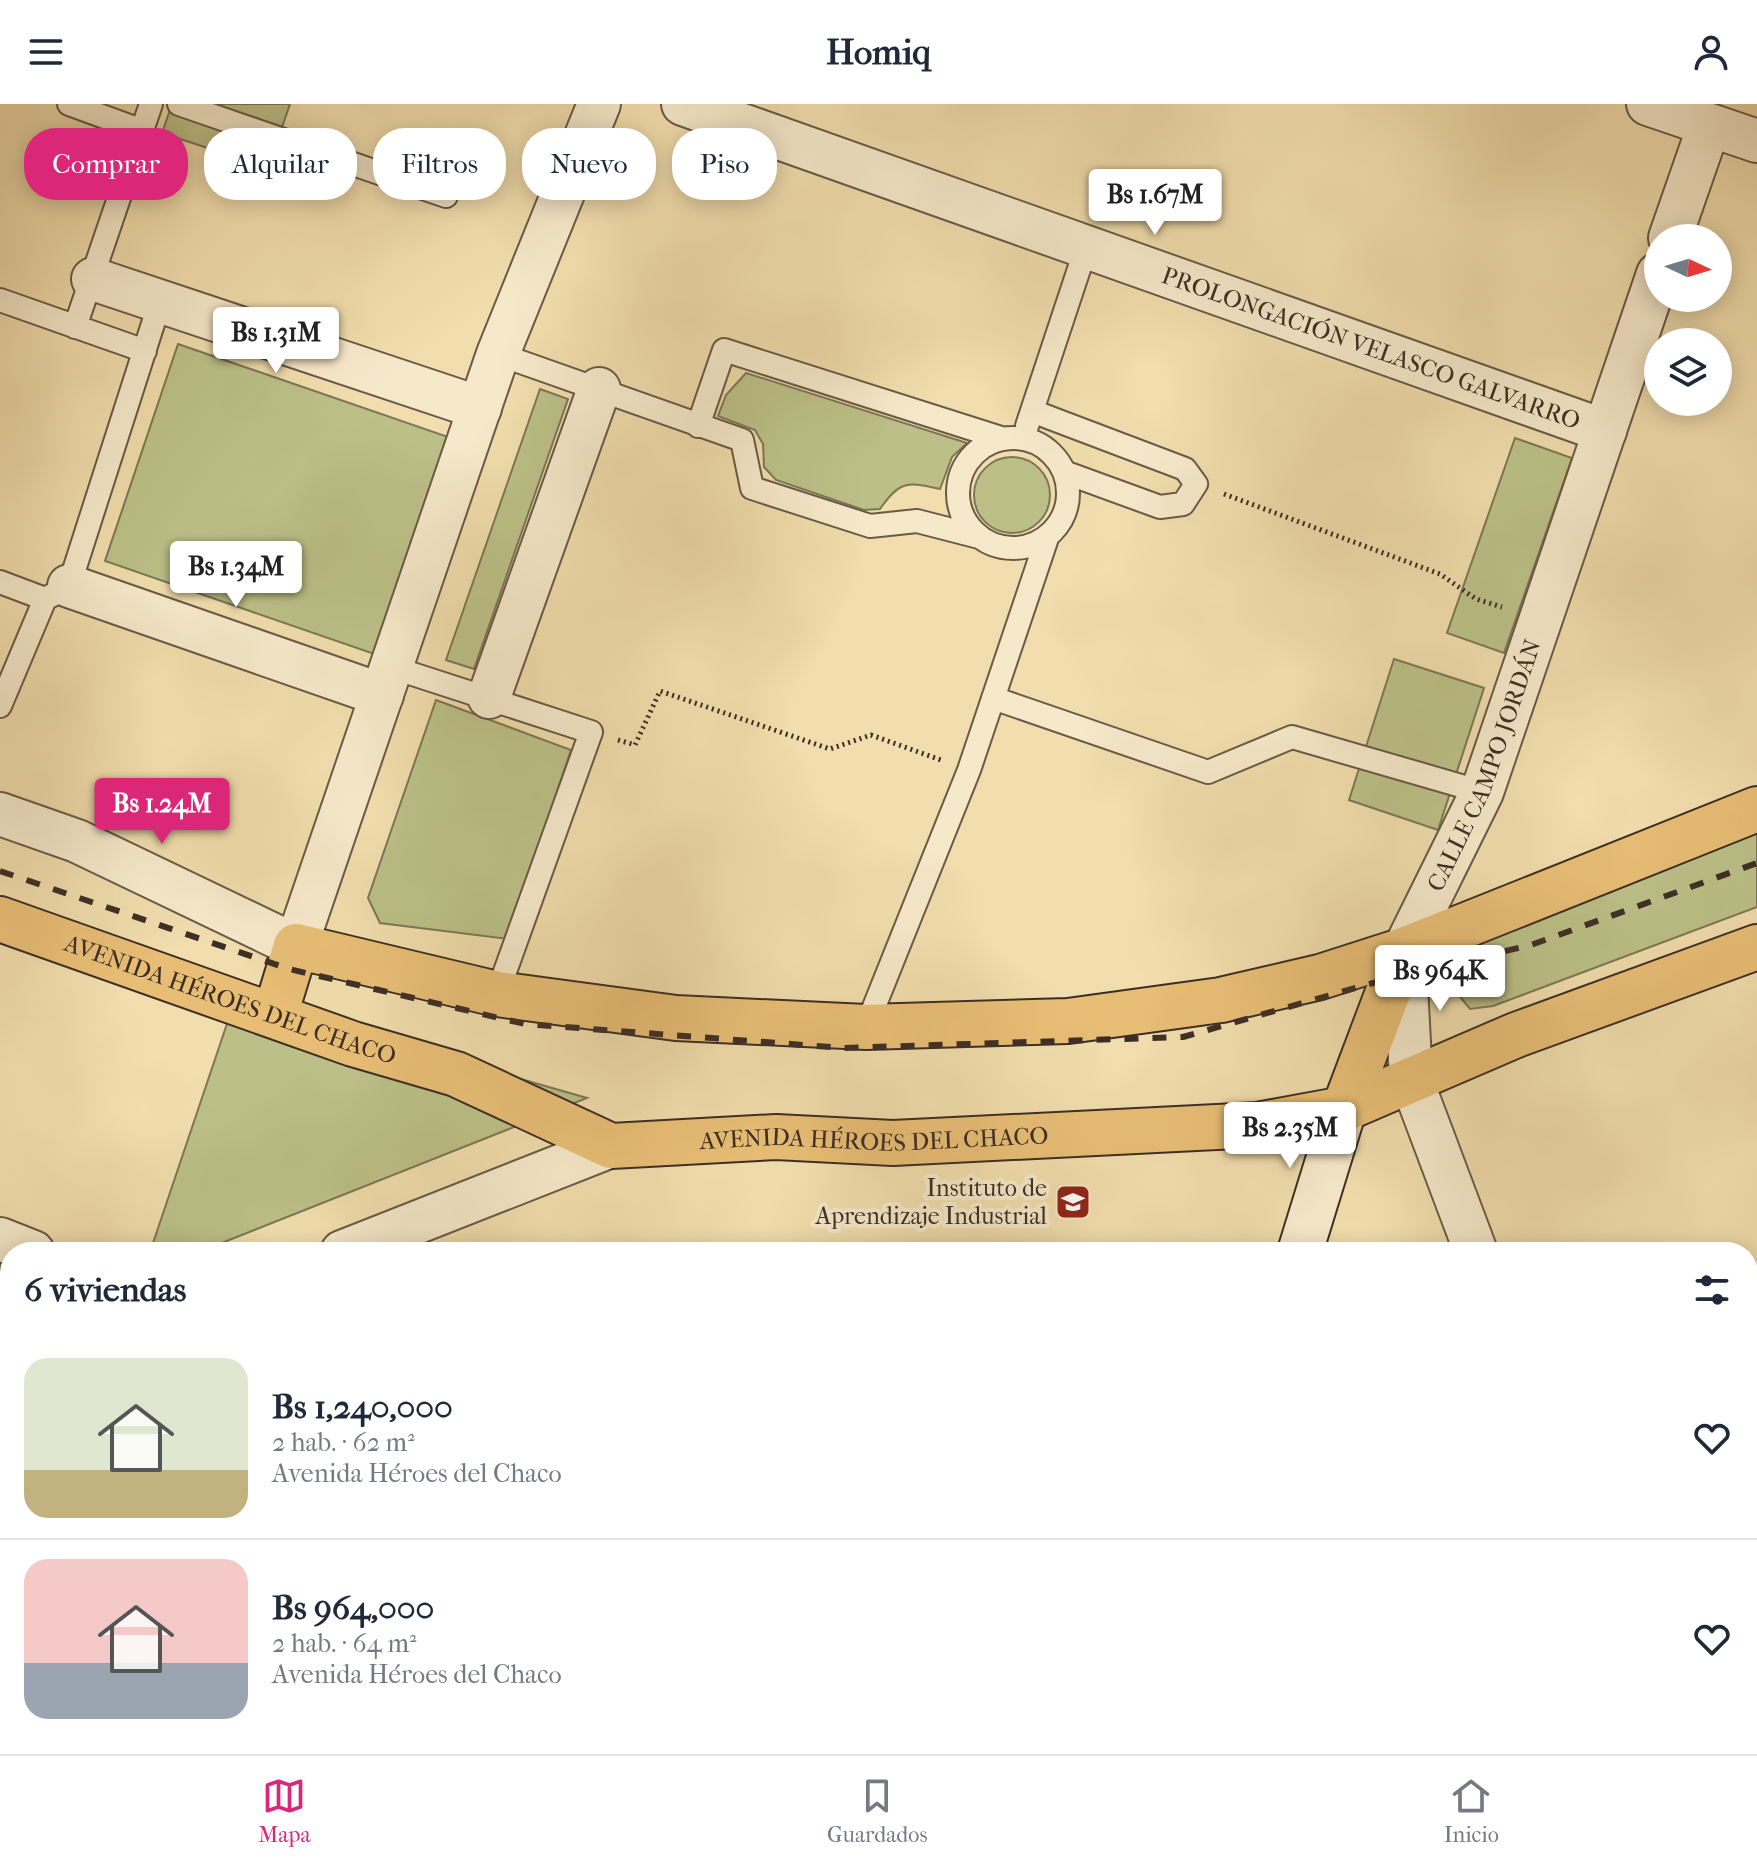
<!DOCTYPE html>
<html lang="es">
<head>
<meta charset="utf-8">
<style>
  :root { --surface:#fff; --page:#f2f2f3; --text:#1f2937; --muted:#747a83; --line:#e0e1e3; --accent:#db2777 }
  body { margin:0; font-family:"IM FELL French Canon",serif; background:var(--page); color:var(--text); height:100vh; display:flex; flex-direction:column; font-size:30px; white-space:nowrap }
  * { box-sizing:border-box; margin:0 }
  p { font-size:26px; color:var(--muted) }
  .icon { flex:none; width:44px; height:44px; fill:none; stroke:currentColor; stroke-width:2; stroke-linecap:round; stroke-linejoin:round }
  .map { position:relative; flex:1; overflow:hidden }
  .drawer { position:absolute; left:0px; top:1138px; width:1758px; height:512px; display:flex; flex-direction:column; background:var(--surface); border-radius:32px 32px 0 0; box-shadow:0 4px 20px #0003 }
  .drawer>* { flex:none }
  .top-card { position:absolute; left:24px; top:24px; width:800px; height:72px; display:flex; gap:16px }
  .needle { width:52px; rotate:94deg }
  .fabs { position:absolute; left:1644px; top:120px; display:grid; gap:16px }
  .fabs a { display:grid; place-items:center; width:88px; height:88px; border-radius:50%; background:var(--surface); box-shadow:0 4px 20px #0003; font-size:40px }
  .price { position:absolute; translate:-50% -68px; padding:0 18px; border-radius:8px; background:#fff; color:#222; font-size:26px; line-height:52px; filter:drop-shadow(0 2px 4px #0008) }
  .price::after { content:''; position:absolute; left:50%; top:48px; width:24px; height:18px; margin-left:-12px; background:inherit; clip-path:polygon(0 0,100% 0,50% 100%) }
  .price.current { background:var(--accent); color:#fff }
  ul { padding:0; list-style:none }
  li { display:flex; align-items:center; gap:24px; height:200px; padding:0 24px }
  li+li { border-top:2px solid var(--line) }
  li span { display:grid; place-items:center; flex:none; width:224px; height:160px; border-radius:24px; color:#555 }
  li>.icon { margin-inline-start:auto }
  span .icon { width:96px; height:96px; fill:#fffc; stroke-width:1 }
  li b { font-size:34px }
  h2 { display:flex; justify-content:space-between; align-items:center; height:96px; padding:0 24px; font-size:34px }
  .chip { padding:0 28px; border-radius:32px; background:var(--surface); box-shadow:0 4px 20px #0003; font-size:28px; line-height:72px }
  .chip.current { background:var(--accent); color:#fff }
  header { display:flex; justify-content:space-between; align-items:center; height:104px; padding:0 24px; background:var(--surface); font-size:36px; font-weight:700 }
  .dock { display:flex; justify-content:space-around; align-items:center; height:112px; border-top:2px solid var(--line); background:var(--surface); font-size:22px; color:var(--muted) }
  .dock a { display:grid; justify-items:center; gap:4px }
  .dock .current { color:var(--accent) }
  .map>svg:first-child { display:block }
</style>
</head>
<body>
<header><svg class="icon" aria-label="menu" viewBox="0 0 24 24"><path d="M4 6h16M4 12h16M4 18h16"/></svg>Homiq<svg class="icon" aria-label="person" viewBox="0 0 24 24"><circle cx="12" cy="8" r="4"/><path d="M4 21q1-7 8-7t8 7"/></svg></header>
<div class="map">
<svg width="1757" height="1650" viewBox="0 0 1757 1650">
  <rect width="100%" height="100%" fill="#f1ddad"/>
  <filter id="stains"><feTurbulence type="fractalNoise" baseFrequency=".0025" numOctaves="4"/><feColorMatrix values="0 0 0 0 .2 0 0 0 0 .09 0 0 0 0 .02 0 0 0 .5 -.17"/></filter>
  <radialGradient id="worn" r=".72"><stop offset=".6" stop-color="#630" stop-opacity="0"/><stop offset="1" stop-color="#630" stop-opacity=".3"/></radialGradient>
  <!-- green -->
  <path fill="#bcc088" stroke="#7c7756" stroke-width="2" d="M172,0H290L268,64L162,29Z
    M178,240L457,336L383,553L105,457Z
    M746,269L967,339L952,353L940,385C908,378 900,376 880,405L864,406L776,376L764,363L763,340L755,326L718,312L726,291Z
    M540,285L568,295L474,565L446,556Z
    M1515,334L1572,354L1504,549L1447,529Z
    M974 391a38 38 0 1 1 76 0a38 38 0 1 1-76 0Z
    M1394,555L1484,584L1438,726L1349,696Z
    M436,596L571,646L508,835L380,819L368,794Z
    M1757,713V803L1493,902L1470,905L1452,883V845Z
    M236,893L587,994L199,1148H150Z
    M0,1152L10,1156V1212L0,1215Z"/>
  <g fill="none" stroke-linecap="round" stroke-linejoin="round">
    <defs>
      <path id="service" d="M69,0L140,26
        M179,0L446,92
        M0,196L145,247
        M75,223L151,0
        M498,250L742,336L752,384L870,422L917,417L979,433
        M1032,307L1185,365L1196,380L1183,400L1160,403L1064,368
        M698,322L724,246L1004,335
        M1027,322L1086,144
        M958 389a55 55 0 1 1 110 0a55 55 0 1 1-110 0Z
        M0,478L45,495
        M391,563L591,628L497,890
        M993,594L1208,668L1292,633L1482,688
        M0,602L45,495L69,482L160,198
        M866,923L969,666L1047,434"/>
      <g id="minor">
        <path id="s1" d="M683,0L1605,327"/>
        <path d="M1648,0L1757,37"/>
        <path d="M1670,134L1709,22"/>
        <path d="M93,175L480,304"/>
        <path d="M69,482L382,591"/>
        <path d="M489,593L599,285"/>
        <path d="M0,710L77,737L296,842L498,250L599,0"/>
        <path d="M0,1135L33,1148"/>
        <path d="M342,1148L611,1042"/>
        <path id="s2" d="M1476,1148L1411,975L1404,846L1482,688L1658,170"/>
        <path d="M0,1279L10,1275"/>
        <path d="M1748,1337L1757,1333"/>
        <path d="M1663,1640L1666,1650"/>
      </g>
      <path id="secondary" d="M1300,1148L1344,1005
        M1138,1650L1141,1640"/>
      <g id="primary">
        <path id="s3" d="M0,815L353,940L456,970L611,1042L776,1033L893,1039L1257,1021L1344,1005L1516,931L1757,843"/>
        <path d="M275,911L296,842L497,890L676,914L866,923L1068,917L1221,896L1320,873L1404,846L1757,705"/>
        <path d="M1344,1005L1404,846"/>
      </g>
    </defs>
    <!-- service casing -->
    <use href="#service" stroke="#6a5a47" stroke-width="26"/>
    <!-- minor casing -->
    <use href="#minor" stroke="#6a5a47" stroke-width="46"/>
    <!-- secondary casing -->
    <use href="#secondary" stroke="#3d2e25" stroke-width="48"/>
    <!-- primary casing -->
    <use href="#primary" stroke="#3d2e25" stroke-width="48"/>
    <!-- path -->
    <path stroke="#3d2e25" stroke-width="5" stroke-dasharray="2 4" stroke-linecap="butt" d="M1224,390L1440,470L1476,495L1502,503
      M618,636L635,641L660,587L830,645L871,631L941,656"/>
    <!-- service -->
    <use href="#service" stroke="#f6e9ca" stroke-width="22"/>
    <!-- minor -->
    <use href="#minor" stroke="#f6e9ca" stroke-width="42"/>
    <!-- secondary -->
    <use href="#secondary" stroke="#f6e9ca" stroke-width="44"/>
    <!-- primary -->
    <use href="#primary" stroke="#e8be76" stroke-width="44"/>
    <!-- rail -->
    <path stroke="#3d2e25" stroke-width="6" stroke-dasharray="14 14" stroke-linecap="butt" d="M0,767L289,865L525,920L844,944L1183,933L1394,873L1531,841L1757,759"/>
  </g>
  <!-- icons -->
  <defs>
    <symbol id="university-square" viewBox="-11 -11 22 22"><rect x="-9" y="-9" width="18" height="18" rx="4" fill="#8f2418" stroke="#f6e9ca"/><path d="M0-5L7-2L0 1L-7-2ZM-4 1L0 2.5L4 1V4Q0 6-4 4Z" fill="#fff"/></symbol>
  </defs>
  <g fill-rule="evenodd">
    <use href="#university-square" x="1053" y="1078" width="40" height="40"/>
  </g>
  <g text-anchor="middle" stroke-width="8" stroke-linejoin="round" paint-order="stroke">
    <!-- street labels -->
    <g font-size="24" fill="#3d2e25" stroke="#f6e9ca">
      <text dy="8" stroke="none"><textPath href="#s1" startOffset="730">PROLONGACIÓN VELASCO GALVARRO</textPath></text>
      <text dy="8" stroke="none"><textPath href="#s2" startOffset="516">CALLE CAMPO JORDÁN</textPath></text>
      <text dy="8" stroke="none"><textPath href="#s3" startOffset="244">AVENIDA HÉROES DEL CHACO</textPath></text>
      <text dy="8" stroke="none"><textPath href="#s3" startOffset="916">AVENIDA HÉROES DEL CHACO</textPath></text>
    </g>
    <!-- poi labels -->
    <g font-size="24" fill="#3d2e25" stroke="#f6e9ca" text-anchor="end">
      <text x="1047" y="1092">Instituto de<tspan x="1047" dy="28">Aprendizaje Industrial</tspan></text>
    </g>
  </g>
  <rect width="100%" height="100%" filter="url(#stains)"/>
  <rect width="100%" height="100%" fill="url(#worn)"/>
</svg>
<div class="fabs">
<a><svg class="needle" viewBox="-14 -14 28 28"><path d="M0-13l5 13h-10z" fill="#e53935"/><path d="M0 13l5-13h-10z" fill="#747a83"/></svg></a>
<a><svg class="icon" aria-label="layers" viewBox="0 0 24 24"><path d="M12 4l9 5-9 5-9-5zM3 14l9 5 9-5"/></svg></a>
</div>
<b class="price" style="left:1155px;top:133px">Bs 1.67M</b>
<b class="price" style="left:276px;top:271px">Bs 1.31M</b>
<b class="price" style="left:236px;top:505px">Bs 1.34M</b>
<b class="price current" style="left:162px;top:742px">Bs 1.24M</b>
<b class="price" style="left:1440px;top:909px">Bs 964K</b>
<b class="price" style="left:1290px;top:1066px">Bs 2.35M</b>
<div class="top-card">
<a class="chip current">Comprar</a>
<a class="chip">Alquilar</a>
<a class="chip">Filtros</a>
<a class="chip">Nuevo</a>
<a class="chip">Piso</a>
</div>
<section class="drawer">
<h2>6 viviendas<svg class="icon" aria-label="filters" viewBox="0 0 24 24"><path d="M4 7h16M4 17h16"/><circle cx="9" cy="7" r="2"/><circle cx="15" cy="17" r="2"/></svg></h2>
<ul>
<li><span style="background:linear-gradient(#dfe7d0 70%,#c2b280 0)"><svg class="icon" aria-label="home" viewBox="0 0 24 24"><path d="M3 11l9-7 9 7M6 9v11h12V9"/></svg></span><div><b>Bs 1,240,000</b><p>2 hab. · 62 m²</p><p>Avenida Héroes del Chaco</p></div><svg class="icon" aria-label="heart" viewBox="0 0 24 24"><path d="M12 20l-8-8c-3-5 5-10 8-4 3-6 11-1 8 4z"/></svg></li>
<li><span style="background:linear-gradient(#f6c9c9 65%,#9aa5b1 0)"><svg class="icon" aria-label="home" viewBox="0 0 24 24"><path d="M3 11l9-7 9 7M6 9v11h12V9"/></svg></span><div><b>Bs 964,000</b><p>2 hab. · 64 m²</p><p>Avenida Héroes del Chaco</p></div><svg class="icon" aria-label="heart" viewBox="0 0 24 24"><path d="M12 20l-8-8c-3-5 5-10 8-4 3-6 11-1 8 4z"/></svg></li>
</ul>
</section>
</div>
<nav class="dock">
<a class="current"><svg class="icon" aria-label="map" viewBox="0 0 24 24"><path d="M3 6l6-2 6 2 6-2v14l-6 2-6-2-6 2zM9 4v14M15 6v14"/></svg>Mapa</a>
<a><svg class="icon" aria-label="saved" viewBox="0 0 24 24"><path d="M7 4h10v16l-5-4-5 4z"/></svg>Guardados</a>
<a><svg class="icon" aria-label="home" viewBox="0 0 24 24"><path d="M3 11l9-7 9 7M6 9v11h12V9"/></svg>Inicio</a>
</nav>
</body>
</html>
